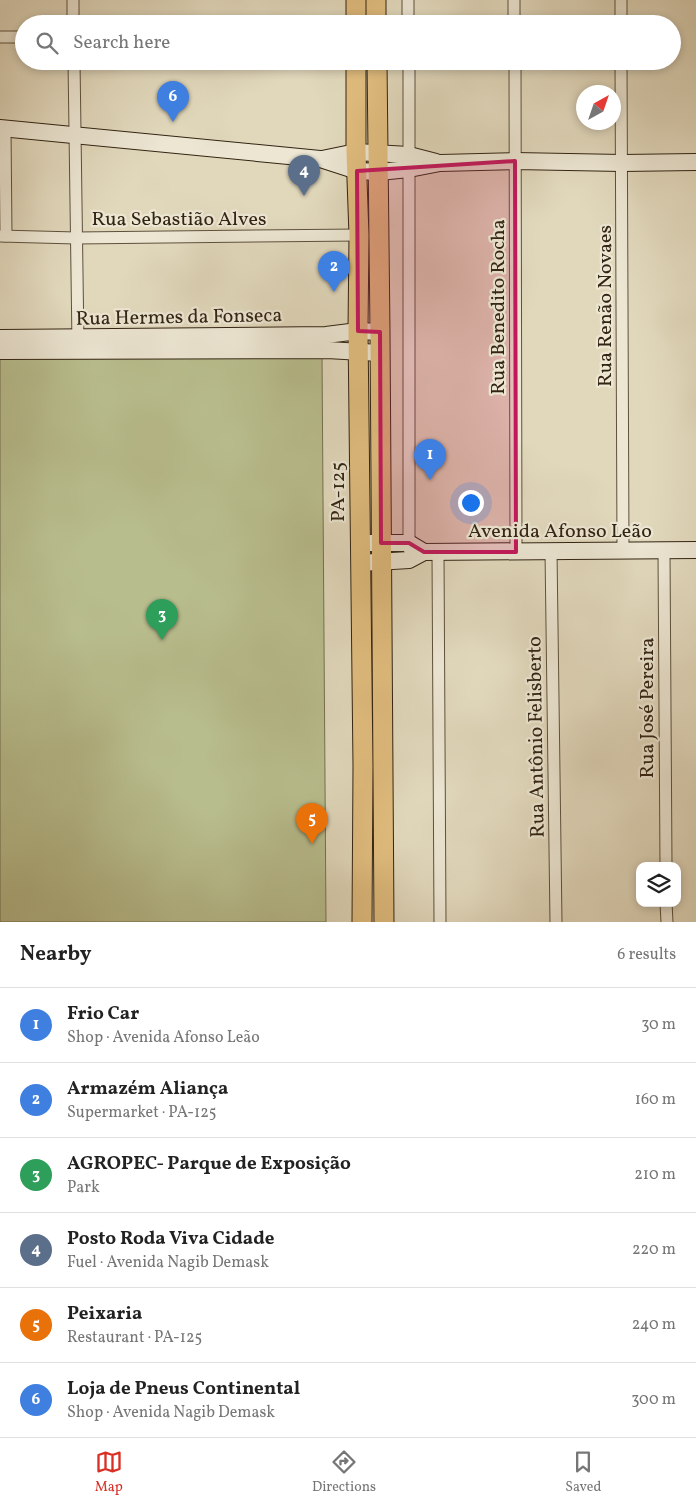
<!DOCTYPE html>
<meta charset="utf-8">
<style>
:root{--surface:#fff;--page:#f2f2f2;--text:#222;--muted:#767676;--line:#e0e0e0;--accent:#d93025}
body{margin:0;font-family:Vollkorn,serif;background:var(--page);color:var(--text)}
.controls{position:absolute;right:15px;bottom:15px;display:grid;overflow:hidden;border-radius:10px;box-shadow:0 2px 8px #0003}
.controls button{width:45px;height:45px;display:grid;place-items:center;padding:0;border:0;border-bottom:1px solid var(--line);background:var(--surface);color:var(--text);font:25px sans-serif}
.compass{position:absolute;left:576px;top:85px;width:45px;height:45px;border-radius:50%;background:var(--surface);box-shadow:0 2px 8px #0003;rotate:40deg}
.you{position:absolute;left:470px;top:502px;width:18px;height:18px;margin:-12px;border:4px solid #fff;border-radius:50%;background:#1a73e8;box-shadow:0 0 0 8px #1a73e833}
.badge{display:grid;place-items:center;width:32px;height:32px;border-radius:50%;background:var(--accent);color:#fff;font-size:16px;font-weight:700}
.pin{position:absolute;translate:-50% -41px;filter:drop-shadow(0 1px 2px #0008)}
.pin::after{content:'';position:absolute;top:26px;width:18px;height:15px;background:inherit;clip-path:polygon(0 0,100% 0,50% 100%)}
.list{margin:0;padding:0;list-style:none}
h2{display:flex;justify-content:space-between;align-items:center;height:65px;margin:0;padding:0 20px;font-size:21px}
h2 small{font-size:16px;font-weight:400;color:var(--muted)}
.list li{display:grid;grid-template-columns:32px 1fr auto;gap:15px;align-items:center;box-sizing:border-box;height:75px;padding:0 20px;border-top:1px solid var(--line)}
.list b{display:block;font-size:19px;white-space:nowrap}
.list p{margin:0;font-size:16px;white-space:nowrap;color:var(--muted)}
.list em{font-size:16px;font-style:normal;color:var(--muted)}
.icon{flex:none;width:28px;height:28px;fill:none;stroke:currentColor;stroke-width:2;stroke-linecap:round;stroke-linejoin:round}
.map{position:relative;flex:none;width:696px;height:922px;overflow:hidden}
.search{position:absolute;background:var(--surface);box-shadow:0 2px 8px #0003;left:15px;right:15px;top:15px;height:55px;display:flex;align-items:center;gap:12px;box-sizing:border-box;padding:0 18px;border-radius:28px;color:var(--muted);font-size:19px}
.sheet{height:515px;background:var(--surface)}
nav{display:flex;justify-content:space-around;align-items:center;box-sizing:border-box;height:70px;border-top:1px solid var(--line);background:var(--surface);font-size:14px;color:var(--muted)}
nav a{display:grid;justify-items:center;gap:2px}
nav .on{color:var(--accent)}
.map>svg:first-child{display:block}
.green{fill:#b8bd8d;stroke:#757050}
.lines{fill:none;stroke-linecap:round;stroke-linejoin:round}
.street-casing{stroke:#5e513d;stroke-width:13}
.secondary-casing{stroke:#322413;stroke-width:18}
.primary-casing{stroke:#322413;stroke-width:21}
.street{stroke:#ece6d3;stroke-width:11}
.secondary{stroke:#ece6d3;stroke-width:16}
.primary{stroke:#e0bc7e;stroke-width:19}
.marked{fill:#c2185b;fill-opacity:0.2;stroke:#c2185b;stroke-width:4;stroke-linejoin:round}
.labels{text-anchor:middle;stroke-width:4.5;stroke-linejoin:round;paint-order:stroke}
.street-label{font-size:20px;fill:#322413;stroke:#ece6d3}
</style>
<div class="map">
<svg width="696" height="922" viewBox="0 0 696 922">
<rect width="100%" height="100%" fill="#e1d8bc"/>
<filter id="stains"><feTurbulence type="fractalNoise" baseFrequency=".004" numOctaves="4"/><feColorMatrix values="0 0 0 0 .2 0 0 0 0 .09 0 0 0 0 .02 0 0 0 .5 -.17"/></filter>
<radialGradient id="worn" r=".72"><stop offset=".6" stop-color="#630" stop-opacity="0"/><stop offset="1" stop-color="#630" stop-opacity=".3"/></radialGradient>
<polygon class="green" points="322,354 326,922 0,922 0,357"/>
<g class="lines">
<g class="street-casing">
<g id="street">
<polyline points="73,0 73,24"/>
<polyline points="408,0 408,24"/>
<polyline points="514,0 514,24"/>
<polyline points="621,0 621,24"/>
<polyline points="0,37 24,37"/>
<polyline points="74,61 78,344"/>
<polyline points="409,61 409,549"/>
<polyline points="515,61 516,552"/>
<polyline points="621,61 623,550"/>
<polyline points="5,129 6,236"/>
<polyline points="0,236 76,238 359,235"/>
<polyline points="551,551 556,922"/>
<polyline points="664,551 666,866"/>
<polyline points="438,552 440,922"/>
<polyline points="666,903 667,922"/>
</g>
</g>
<g class="secondary-casing">
<g id="secondary">
<polyline points="0,128 320,159 357,171 379,172 409,169 440,163 515,161 622,163 696,162"/>
<polyline points="322,159 356,152 409,155 436,162"/>
<polyline points="0,338 326,335 358,331 380,332"/>
<polyline points="0,351 327,350 380,353"/>
<polyline points="360,543 409,543 424,552 696,550"/>
<polyline points="360,563 409,560 424,552"/>
</g>
</g>
<g class="primary-casing">
<g id="primary">
<polyline points="356,0 356,24"/>
<polyline points="376,0 376,24"/>
<polyline points="356,61 356,152 359,235 358,331 363,766 362,922"/>
<polyline points="377,61 380,332 384,922"/>
</g>
</g>
<use href="#street" class="street"/>
<use href="#secondary" class="secondary"/>
<use href="#primary" class="primary"/>
</g>
<path class="marked" d="M 515,161 L 516,552 L 424,552 L 409,543 L 381,543 L 380,332 L 358,331 L 357,171 Z"/>
<g class="labels">
<g class="street-label">
<text x="179" y="225">Rua Sebastião Alves</text>
<text transform="translate(604 306) rotate(-90)" y="7">Rua Renão Novaes</text>
<text transform="translate(497 307) rotate(-90)" y="7">Rua Benedito Rocha</text>
<text transform="translate(179 316) rotate(-1)" y="7">Rua Hermes da Fonseca</text>
<text transform="translate(337 492) rotate(-90)" y="7">PA-125</text>
<text x="560" y="537">Avenida Afonso Leão</text>
<text transform="translate(646 708) rotate(-90)" y="7">Rua José Pereira</text>
<text transform="translate(535 737) rotate(-91)" y="7">Rua Antônio Felisberto</text>
</g>
</g>
<rect width="100%" height="100%" filter="url(#stains)"/>
<rect width="100%" height="100%" fill="url(#worn)"/>
</svg>
<div class="controls">
<button><svg class="icon" aria-label="layers" viewBox="0 0 24 24"><path d="M12 4l9 5-9 5-9-5zM3 14l9 5 9-5"/></svg></button>
</div>
<svg class="compass" viewBox="-18 -18 36 36"><path d="M0-13l5 13h-10z" fill="#e53935"/><path d="M0 13l5-13h-10z" fill="#767676"/></svg>
<div class="you"></div>
<div class="pin badge" style="left:430px;top:480px;background:#3f7fe0">1</div>
<div class="pin badge" style="left:334px;top:292px;background:#3f7fe0">2</div>
<div class="pin badge" style="left:162px;top:640px;background:#2e9e5b">3</div>
<div class="pin badge" style="left:304px;top:196px;background:#5c6f8a">4</div>
<div class="pin badge" style="left:312px;top:844px;background:#e8710a">5</div>
<div class="pin badge" style="left:173px;top:122px;background:#3f7fe0">6</div>
<div class="search"><svg class="icon" aria-label="search" viewBox="0 0 24 24"><circle cx="10" cy="10" r="6"/><path d="M15 15l6 6"/></svg>Search here</div>
</div>
<section class="sheet">
<h2>Nearby<small>6 results</small></h2>
<ul class="list">
<li><span class="badge" style="background:#3f7fe0">1</span><div><b>Frio Car</b><p>Shop · Avenida Afonso Leão</p></div><em>30 m</em></li>
<li><span class="badge" style="background:#3f7fe0">2</span><div><b>Armazém Aliança</b><p>Supermarket · PA-125</p></div><em>160 m</em></li>
<li><span class="badge" style="background:#2e9e5b">3</span><div><b>AGROPEC- Parque de Exposição</b><p>Park</p></div><em>210 m</em></li>
<li><span class="badge" style="background:#5c6f8a">4</span><div><b>Posto Roda Viva Cidade</b><p>Fuel · Avenida Nagib Demask</p></div><em>220 m</em></li>
<li><span class="badge" style="background:#e8710a">5</span><div><b>Peixaria</b><p>Restaurant · PA-125</p></div><em>240 m</em></li>
<li><span class="badge" style="background:#3f7fe0">6</span><div><b>Loja de Pneus Continental</b><p>Shop · Avenida Nagib Demask</p></div><em>300 m</em></li>
</ul>
</section>
<nav>
<a class="on"><svg class="icon" aria-label="map" viewBox="0 0 24 24"><path d="M3 6l6-2 6 2 6-2v14l-6 2-6-2-6 2zM9 4v14M15 6v14"/></svg>Map</a>
<a><svg class="icon" aria-label="directions" viewBox="0 0 24 24"><path d="M12 3l9 9-9 9-9-9zM9 14v-3h6M13 9l2 2-2 2"/></svg>Directions</a>
<a><svg class="icon" aria-label="saved" viewBox="0 0 24 24"><path d="M7 4h10v16l-5-4-5 4z"/></svg>Saved</a>
</nav>
